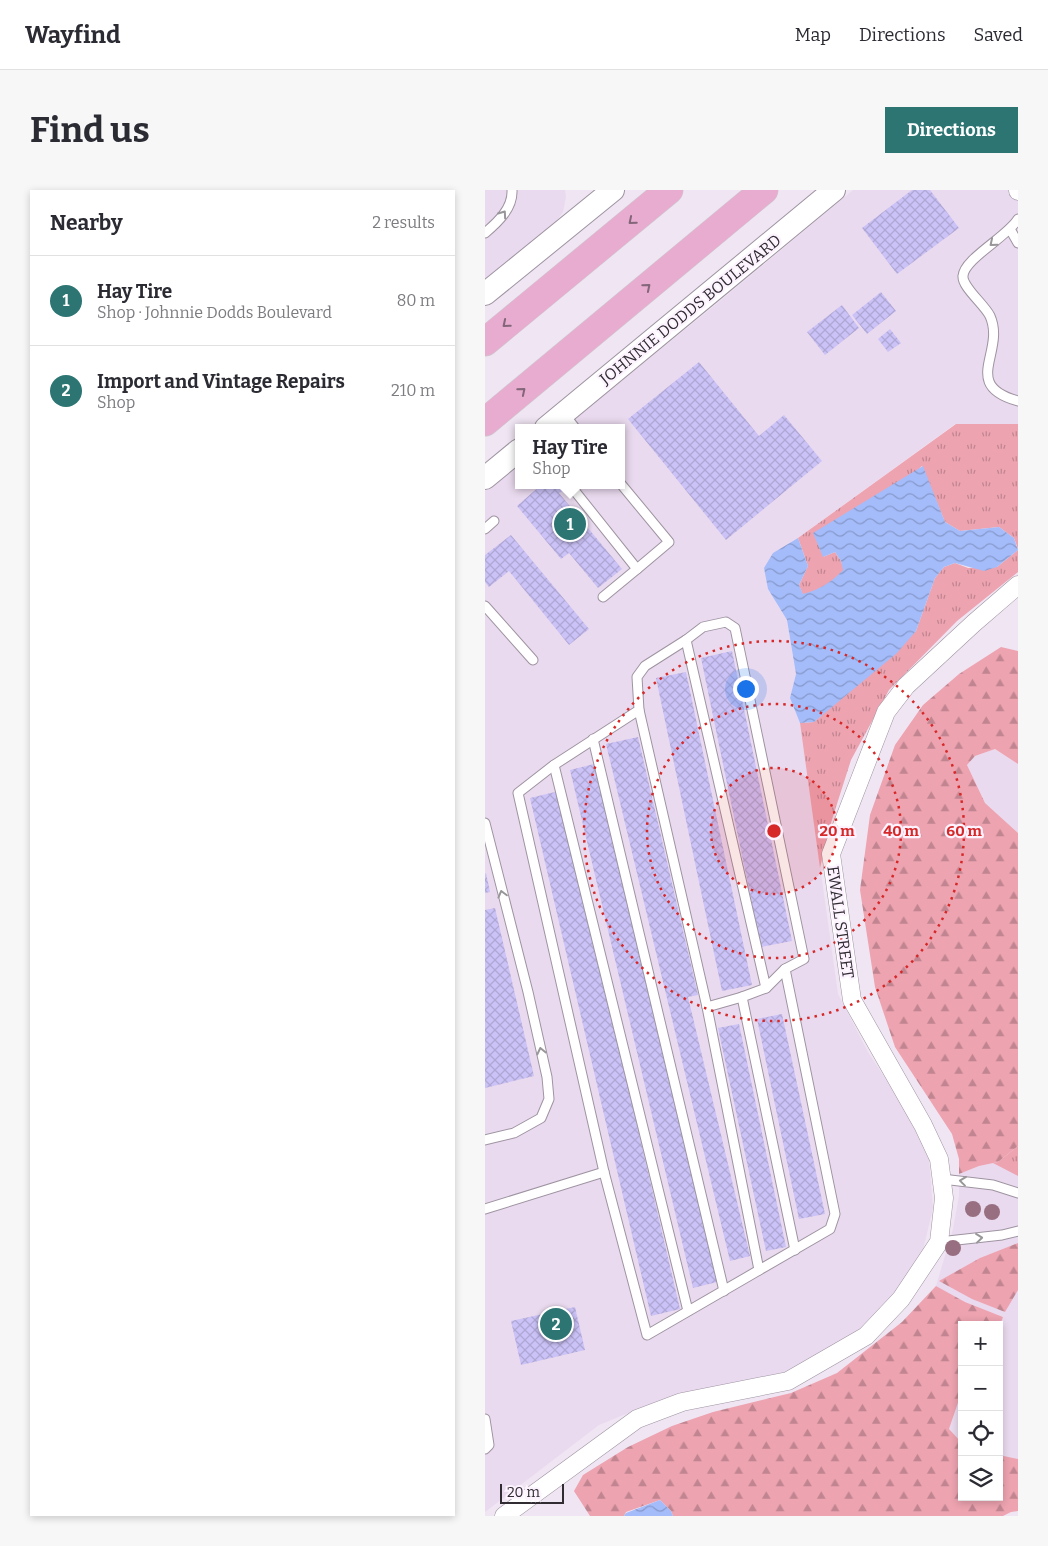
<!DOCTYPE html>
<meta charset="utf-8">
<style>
:root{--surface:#fff;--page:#f7f7f7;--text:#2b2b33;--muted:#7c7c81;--line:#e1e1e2;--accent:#2c7573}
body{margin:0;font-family:Bitter,serif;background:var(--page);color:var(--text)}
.controls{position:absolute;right:15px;bottom:15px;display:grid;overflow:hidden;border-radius:0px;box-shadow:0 2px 8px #0003}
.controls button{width:45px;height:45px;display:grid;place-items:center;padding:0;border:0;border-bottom:1px solid var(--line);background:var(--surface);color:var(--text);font:25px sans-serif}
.scale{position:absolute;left:15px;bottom:12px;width:64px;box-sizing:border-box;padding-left:5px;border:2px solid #302c32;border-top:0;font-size:14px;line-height:18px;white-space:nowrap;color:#302c32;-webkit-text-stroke:4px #fcf3ff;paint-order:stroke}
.you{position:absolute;left:260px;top:498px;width:18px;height:18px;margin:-12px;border:4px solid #fff;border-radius:50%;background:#1a73e8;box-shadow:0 0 0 8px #1a73e833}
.badge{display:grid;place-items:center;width:32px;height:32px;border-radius:50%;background:var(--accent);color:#fff;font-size:16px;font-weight:700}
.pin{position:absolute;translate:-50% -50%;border:2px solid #fff;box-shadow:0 1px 5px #0006}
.popup{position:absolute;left:30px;top:234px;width:110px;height:65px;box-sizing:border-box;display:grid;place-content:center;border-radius:0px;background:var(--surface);filter:drop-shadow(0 1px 4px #0005);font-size:16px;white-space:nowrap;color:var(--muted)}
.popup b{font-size:19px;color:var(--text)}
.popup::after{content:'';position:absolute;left:50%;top:100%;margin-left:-10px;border:10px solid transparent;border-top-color:var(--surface)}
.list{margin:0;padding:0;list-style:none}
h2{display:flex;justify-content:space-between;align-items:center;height:65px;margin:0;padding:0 20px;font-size:21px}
h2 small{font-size:16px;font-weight:400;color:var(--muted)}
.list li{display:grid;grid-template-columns:32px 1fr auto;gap:15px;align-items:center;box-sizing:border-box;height:90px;padding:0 20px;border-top:1px solid var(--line)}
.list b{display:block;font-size:19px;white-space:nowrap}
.list p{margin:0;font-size:16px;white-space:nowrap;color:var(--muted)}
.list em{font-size:16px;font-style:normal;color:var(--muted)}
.icon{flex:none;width:28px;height:28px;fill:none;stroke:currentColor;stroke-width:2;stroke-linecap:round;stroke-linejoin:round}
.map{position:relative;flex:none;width:533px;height:1326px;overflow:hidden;border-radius:0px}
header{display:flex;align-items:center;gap:30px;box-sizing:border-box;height:70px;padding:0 25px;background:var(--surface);border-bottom:1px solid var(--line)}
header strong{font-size:24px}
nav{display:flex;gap:28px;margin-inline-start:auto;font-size:18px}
.intro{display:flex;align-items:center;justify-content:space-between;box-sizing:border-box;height:120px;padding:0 30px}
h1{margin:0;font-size:35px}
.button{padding:12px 22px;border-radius:0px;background:var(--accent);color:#fff;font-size:18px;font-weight:700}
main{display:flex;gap:30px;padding:0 30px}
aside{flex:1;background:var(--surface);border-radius:0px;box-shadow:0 2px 8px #0003}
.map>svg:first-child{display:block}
.built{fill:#eadaef}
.grass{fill:url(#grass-tufts)}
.forest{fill:url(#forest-firs)}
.water{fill:url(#water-waves)}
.building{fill:url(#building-cross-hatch)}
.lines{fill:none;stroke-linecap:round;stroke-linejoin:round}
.service-casing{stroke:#9e94a1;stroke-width:11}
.minor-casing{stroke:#9e94a1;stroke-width:19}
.tertiary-casing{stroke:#9e94a1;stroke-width:24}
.trunk-casing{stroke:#cdccce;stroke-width:29}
.service{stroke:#fff;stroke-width:9}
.minor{stroke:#fff;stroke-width:18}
.tertiary{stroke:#fff;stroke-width:22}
.trunk{stroke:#e8acd0;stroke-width:28}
.tree{fill:#986f80}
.oneway{stroke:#989698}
.oneway2{stroke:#836679}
.ring{fill:none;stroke:#d62828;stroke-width:2.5;stroke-dasharray:2.5 5}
.labels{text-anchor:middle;stroke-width:4.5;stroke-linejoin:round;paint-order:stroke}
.street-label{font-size:16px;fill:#302c32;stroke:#fcf3ff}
.centre{fill:#d62828;stroke:#fcf3ff;stroke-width:2.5}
.ring-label{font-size:15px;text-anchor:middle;font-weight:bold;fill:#d62828;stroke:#fcf3ff;stroke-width:4.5;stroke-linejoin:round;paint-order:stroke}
</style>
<header>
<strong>Wayfind</strong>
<nav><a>Map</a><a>Directions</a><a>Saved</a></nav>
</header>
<div class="intro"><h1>Find us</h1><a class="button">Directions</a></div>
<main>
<aside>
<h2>Nearby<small>2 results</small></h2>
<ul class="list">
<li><span class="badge">1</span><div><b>Hay Tire</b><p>Shop · Johnnie Dodds Boulevard</p></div><em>80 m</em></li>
<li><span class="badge">2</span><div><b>Import and Vintage Repairs</b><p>Shop</p></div><em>210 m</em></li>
</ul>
</aside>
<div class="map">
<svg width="533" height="1326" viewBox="0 0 533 1326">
<defs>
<pattern id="grass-tufts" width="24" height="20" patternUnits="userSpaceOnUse" patternTransform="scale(1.25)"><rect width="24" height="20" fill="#eda3b0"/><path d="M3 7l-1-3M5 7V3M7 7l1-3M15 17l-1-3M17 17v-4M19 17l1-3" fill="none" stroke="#c08590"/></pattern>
<pattern id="forest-firs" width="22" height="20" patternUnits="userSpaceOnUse" patternTransform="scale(1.25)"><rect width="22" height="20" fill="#eda3b0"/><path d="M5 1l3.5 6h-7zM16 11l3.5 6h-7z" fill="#c08590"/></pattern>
<pattern id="water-waves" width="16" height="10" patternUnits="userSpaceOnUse" patternTransform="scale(1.25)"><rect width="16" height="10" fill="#a4bcfa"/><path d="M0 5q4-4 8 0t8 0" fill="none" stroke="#8699cb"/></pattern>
<pattern id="building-cross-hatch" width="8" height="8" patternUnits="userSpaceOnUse" patternTransform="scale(1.25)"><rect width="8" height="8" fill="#cbc2f7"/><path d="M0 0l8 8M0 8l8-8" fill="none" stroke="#afa7d4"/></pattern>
</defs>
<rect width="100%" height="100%" fill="#f0e5f3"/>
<g class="built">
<polygon points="0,0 80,0 81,7 78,22 67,37 0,91"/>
<polygon points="368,0 533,0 533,234 470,234 313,348 289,363 283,399 302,430 311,484 305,508 315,533 353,804 383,862 420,919 444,970 448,1018 438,1060 416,1098 392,1129 344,1160 299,1182 178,1209 114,1235 0,1322 0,301 34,274 34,295 136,295 136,238 79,238 229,116"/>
<polygon points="510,559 533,574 533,643 500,613 482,575 490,566"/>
<polygon points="533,956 533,1269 514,1265 514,1138 518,1127 480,1112 451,1096 468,1039 474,1006 474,984 494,976 513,972"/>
<polygon points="477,1201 477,1253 464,1239"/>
</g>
<g class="grass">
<path d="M 471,234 L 533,234 L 533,359 L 529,348 L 514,337 L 475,341 L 460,332 L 437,276 L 338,367 L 350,362 L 356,371 L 359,380 C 347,393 335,400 318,405 L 314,395 L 323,376 L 313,348 Z"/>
<polygon points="533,360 533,382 472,431 404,500 366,570 344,639 335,678 315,533 329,532 431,441 450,388 459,377 470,373 483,378 512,377"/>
<polygon points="533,956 533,986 508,973 513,972"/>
</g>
<g class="forest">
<polygon points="516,457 533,461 533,574 510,559 490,566 482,575 500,613 533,643 533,956 513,972 494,976 474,984 474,969 467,944 410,857 390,797 375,700 385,625 410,555 438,515 474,484"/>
<polygon points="533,1053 533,1100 520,1122 487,1109 454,1091 495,1068"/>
<polygon points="451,1096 480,1112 518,1127 514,1138 514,1135 477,1135 477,1201 464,1239 477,1253 477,1307 514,1307 514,1265 533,1269 533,1321 526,1322 518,1326 188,1326 186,1321 175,1310 141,1322 139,1326 105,1326 89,1301 98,1285 143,1257 187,1236 228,1222 306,1203 352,1183 417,1132"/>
</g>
<g class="water">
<path d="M 438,276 L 460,332 L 475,341 L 514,337 L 529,348 L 533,360 L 512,377 L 499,381 L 470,373 L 459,377 L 450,388 L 431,441 L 412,463 L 329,532 L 315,533 L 305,508 L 311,484 L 302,430 L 283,399 L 279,378 L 288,363 L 313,348 L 323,376 L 314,395 L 318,404 C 334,400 347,392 358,380 L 356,371 L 350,362 L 338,367 L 328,343 Z"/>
<polygon points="175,1310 186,1321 188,1326 139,1326 141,1323"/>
</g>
<g class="building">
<polygon points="427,0 445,0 474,38 412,84 377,38"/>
<polygon points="396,102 411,121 382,144 367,125"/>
<polygon points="357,115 374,138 340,165 322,142"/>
<polygon points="405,139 416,153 403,162 393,149"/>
<polygon points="214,172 274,246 299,225 337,271 241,350 143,229"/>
<polygon points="56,295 69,297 73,295 78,301 74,303 137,379 113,398 84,363 76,369 32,316"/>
<polygon points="26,345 104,439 84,455 24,381 4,397 0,392 0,365"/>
<polygon points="247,461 307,751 276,757 216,468"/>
<polygon points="201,482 267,795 237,801 171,488"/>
<polygon points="153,547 213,805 203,807 265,1066 245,1071 121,554"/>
<polygon points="109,574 232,1092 208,1098 85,580"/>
<polygon points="74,601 195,1119 166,1126 45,608"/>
<polygon points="1,683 5,702 0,703 0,684"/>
<polygon points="10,718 49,886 0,898 0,720"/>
<polygon points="297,824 340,1024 314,1029 272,829"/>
<polygon points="254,834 301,1057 281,1061 233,838"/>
<polygon points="90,1117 100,1160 36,1175 26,1131"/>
</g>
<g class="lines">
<g class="service-casing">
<g id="service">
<path d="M 533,29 C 523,46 479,69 478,86 C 477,97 499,114 505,126 C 521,162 475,195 533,211"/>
<polyline points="525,39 533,53"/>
<path d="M 0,43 C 13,32 28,18 27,0"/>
<polyline points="79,224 90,238"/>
<polyline points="85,295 152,379 184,352 136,294"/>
<polyline points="0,339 9,331"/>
<polyline points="118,407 152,379"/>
<polyline points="0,416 48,470"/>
<polygon points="201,450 281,798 300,779 350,1024 345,1039 162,1145 119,982 33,603 69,575 154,520 152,487 160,476"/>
<polyline points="201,450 218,437 241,432 250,438 319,769 300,779"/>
<polyline points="154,520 222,817"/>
<polyline points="108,549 239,1101"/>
<polyline points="69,575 203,1121"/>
<polyline points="0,633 43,802 62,887 64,909 56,928 29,943 0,950"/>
<polyline points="281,798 257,807 310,1060"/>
<polyline points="257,807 222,817 274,1080"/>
<polyline points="457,989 508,995 533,1003"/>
<polyline points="0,1019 119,982"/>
<polyline points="454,1052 517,1045 533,1041"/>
<polyline points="0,1229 4,1255 0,1259"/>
</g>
</g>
<g class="minor-casing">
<g id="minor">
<polyline points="533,0 533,1"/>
<polyline points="19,1326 152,1229 197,1212 303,1191 381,1146 416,1109 454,1052 459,1008 454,969 438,935 367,810 346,664 401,522 421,496 489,433 533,395"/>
</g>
</g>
<g class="tertiary-casing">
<g id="tertiary">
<polyline points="0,104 128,0"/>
<polyline points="61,238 349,0"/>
<polyline points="0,288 34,260"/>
</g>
</g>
<g class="trunk-casing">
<g id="trunk">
<polyline points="0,152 184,0"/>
<polyline points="0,232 279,0"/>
</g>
</g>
<use href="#service" class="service"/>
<use href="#minor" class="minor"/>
<use href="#tertiary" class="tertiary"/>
<use href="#trunk" class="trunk"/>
</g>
<g class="tree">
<circle cx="488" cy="1019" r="8"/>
<circle cx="507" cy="1022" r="8"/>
<circle cx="468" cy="1058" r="8"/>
</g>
<defs><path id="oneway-chevron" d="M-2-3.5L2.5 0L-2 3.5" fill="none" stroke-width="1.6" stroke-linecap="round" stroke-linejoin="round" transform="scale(1.25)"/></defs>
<g class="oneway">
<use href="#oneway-chevron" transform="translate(18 24) rotate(-55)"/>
<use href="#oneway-chevron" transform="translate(508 53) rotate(140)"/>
<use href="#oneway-chevron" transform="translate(17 704) rotate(-105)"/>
<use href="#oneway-chevron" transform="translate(56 861) rotate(-103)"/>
<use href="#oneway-chevron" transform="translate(478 991) rotate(-173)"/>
<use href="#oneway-chevron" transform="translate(494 1048) rotate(-6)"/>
</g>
<g class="oneway2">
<use href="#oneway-chevron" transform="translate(147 31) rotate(140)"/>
<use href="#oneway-chevron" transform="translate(162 97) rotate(-40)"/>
<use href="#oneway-chevron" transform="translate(21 134) rotate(140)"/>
<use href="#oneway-chevron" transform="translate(37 201) rotate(-40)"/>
</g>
<circle cx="289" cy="641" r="63" fill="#d62828" fill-opacity=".12"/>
<g class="ring">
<circle cx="289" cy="641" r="63"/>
<circle cx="289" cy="641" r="127"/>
<circle cx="289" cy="641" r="190"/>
</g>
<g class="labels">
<g class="street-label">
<text transform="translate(205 119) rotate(-39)" y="6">JOHNNIE DODDS BOULEVARD</text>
<text transform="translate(356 732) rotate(82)" y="6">EWALL STREET</text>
</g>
</g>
<circle cx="289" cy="641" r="8" class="centre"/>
<g class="ring-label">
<text x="352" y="646">20 m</text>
<text x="416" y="646">40 m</text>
<text x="479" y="646">60 m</text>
</g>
</svg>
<div class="controls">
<button>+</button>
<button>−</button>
<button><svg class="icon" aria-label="locate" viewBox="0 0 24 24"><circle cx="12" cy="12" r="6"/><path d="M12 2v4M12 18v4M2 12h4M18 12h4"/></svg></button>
<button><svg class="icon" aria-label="layers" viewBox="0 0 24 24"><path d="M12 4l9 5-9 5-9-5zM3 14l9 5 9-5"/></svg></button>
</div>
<div class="scale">20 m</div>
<div class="you"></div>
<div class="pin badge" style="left:85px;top:334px">1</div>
<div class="popup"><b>Hay Tire</b>Shop</div>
<div class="pin badge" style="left:71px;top:1134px">2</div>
</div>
</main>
